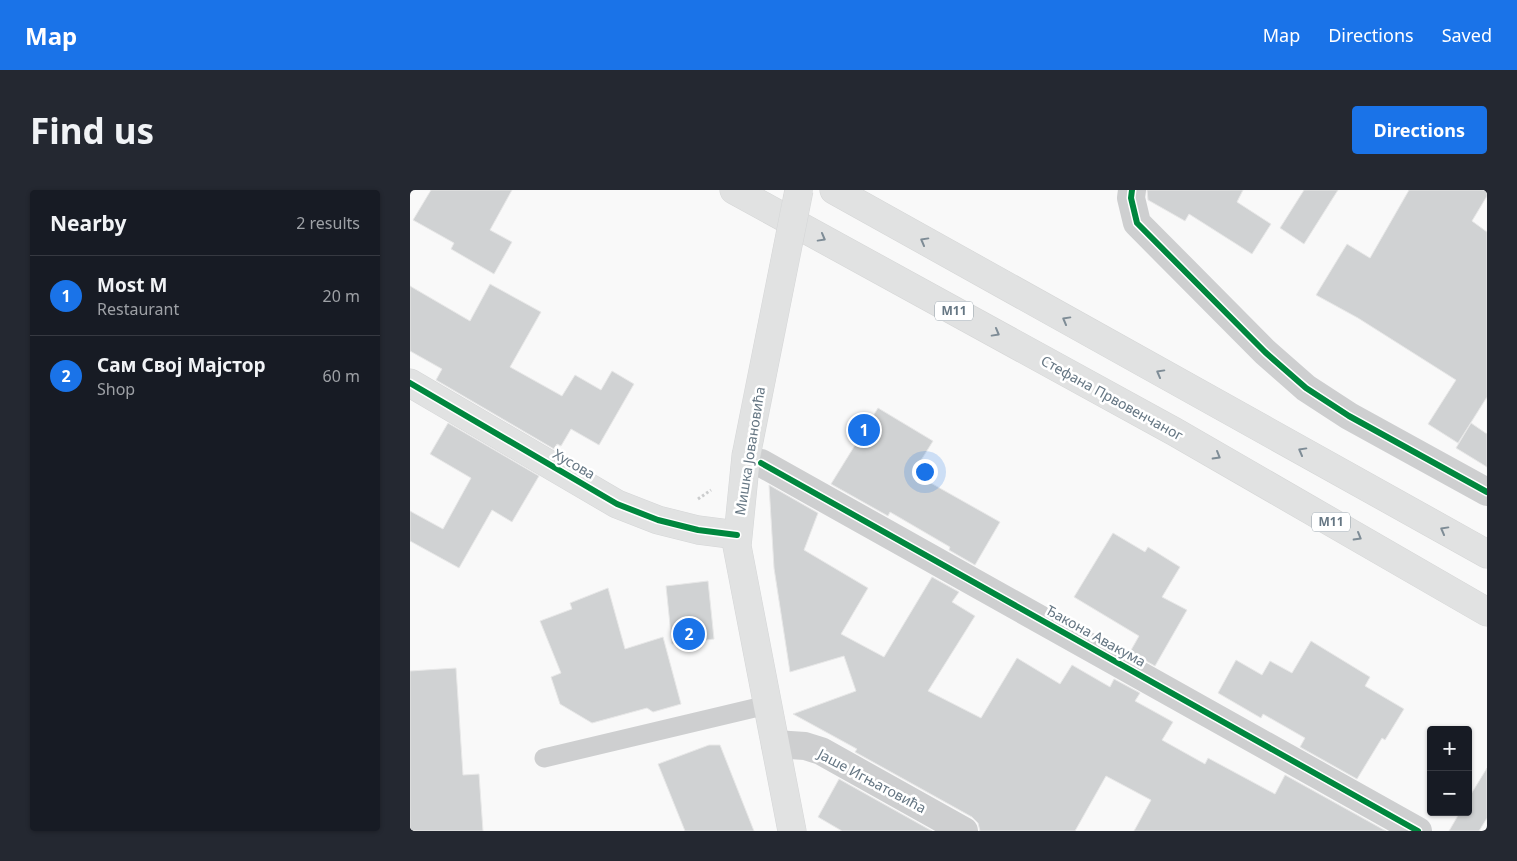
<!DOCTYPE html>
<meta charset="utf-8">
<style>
:root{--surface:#171b24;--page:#242831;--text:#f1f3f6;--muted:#9ea1a6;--line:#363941;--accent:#1a73e8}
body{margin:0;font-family:"Noto Sans",sans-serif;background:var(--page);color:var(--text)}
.controls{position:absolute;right:15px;bottom:15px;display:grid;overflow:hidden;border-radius:5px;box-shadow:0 1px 4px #0004}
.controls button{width:45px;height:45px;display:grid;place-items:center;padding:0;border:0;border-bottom:1px solid var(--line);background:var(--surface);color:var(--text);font:25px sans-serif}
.you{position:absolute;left:514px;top:281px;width:18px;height:18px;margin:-12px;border:4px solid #fff;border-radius:50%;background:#1a73e8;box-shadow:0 0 0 8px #1a73e833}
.badge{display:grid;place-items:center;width:32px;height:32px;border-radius:50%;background:var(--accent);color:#fff;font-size:16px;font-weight:700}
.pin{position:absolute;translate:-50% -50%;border:2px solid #fff;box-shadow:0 1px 5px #0006}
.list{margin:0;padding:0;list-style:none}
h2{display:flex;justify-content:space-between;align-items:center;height:65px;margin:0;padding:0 20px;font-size:21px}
h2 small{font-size:16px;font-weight:400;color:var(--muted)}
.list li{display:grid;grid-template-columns:32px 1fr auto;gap:15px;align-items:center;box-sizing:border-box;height:80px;padding:0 20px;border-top:1px solid var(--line)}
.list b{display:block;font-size:19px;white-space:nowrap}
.list p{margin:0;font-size:16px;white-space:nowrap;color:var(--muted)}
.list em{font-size:16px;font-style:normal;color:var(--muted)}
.map{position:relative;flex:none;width:1077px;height:641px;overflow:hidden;border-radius:5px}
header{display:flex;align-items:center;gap:30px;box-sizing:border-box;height:70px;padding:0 25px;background:var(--accent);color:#fff}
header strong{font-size:24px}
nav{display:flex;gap:28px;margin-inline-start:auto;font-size:18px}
.intro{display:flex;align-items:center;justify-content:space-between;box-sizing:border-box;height:120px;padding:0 30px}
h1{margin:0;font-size:35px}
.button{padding:12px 22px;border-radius:5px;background:var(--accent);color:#fff;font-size:18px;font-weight:700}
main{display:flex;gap:30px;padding:0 30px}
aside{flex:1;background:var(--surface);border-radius:5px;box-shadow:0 1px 4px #0004}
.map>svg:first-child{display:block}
.building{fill:#d0d2d3;stroke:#e8e8e8}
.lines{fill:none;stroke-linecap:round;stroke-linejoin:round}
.secondary-casing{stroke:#d5d6d7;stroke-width:29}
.highway-casing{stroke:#d5d6d6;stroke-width:29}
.path{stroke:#cbcccd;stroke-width:3;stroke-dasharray:2.5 2.5;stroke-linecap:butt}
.lane{stroke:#cecfd0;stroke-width:19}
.street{stroke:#cecfd0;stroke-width:28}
.secondary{stroke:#e1e2e2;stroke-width:28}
.highway{stroke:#e1e2e2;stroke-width:28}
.secondary-bridge-casing{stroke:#d5d6d7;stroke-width:29;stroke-linecap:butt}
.secondary-bridge{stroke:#e1e2e2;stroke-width:28}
.cycleway-casing{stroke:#fff;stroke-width:9}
.cycleway{stroke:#00873e;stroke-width:6}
.oneway{stroke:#7e8c96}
.labels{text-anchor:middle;stroke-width:5;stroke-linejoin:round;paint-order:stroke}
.shield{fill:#fff;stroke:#939fa8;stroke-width:1}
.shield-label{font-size:12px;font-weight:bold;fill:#657683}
.street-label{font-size:14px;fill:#657683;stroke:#fff}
</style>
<header>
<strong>Map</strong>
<nav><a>Map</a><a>Directions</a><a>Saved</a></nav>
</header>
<div class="intro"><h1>Find us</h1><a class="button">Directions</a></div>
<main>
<aside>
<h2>Nearby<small>2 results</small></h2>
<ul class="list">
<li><span class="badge">1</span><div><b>Most M</b><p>Restaurant</p></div><em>20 m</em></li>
<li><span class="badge">2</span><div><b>Сам Свој Мајстор</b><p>Shop</p></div><em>60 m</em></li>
</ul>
</aside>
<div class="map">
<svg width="1077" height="641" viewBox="0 0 1077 641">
<rect width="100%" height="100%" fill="#f9f9f9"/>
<g class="building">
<polygon points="21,0 102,0 80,40 102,52 84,84 41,59 44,53 3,30"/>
<polygon points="737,0 833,0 827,12 861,34 842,64 779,24 775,31 738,10"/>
<polygon points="894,0 928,0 894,54 870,38"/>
<polygon points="999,0 1077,0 1077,6 1062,31 1077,42 1077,207 1048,253 1018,234 1046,190 948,128 906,105 937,54 960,68"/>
<polygon points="80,94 131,122 100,177 152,206 165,185 191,200 202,181 224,194 189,255 161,239 151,256 147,254 144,259 26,190 32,179 0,161 0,96 60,131"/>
<polygon points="468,218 523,251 503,283 590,332 565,375 539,360 540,357 480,322 478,326 421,294"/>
<polygon points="38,233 129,286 102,332 82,320 49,378 0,351 0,321 33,339 61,288 20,264"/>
<polygon points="1061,233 1077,244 1077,277 1046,258"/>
<polygon points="359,295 408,323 394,360 458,398 431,444 474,467 522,387 549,402 542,412 565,426 518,501 571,528 607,468 650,494 662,475 700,497 704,489 730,503 725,511 763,532 752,550 795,574 798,568 865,604 875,585 976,641 724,641 741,610 696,586 665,641 570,641 568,633 562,627 445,562 447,559 383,524 446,501 434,466 380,482 364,378"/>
<polygon points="703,343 735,362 738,357 770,377 752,407 777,420 745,476 720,462 729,446 664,407"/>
<polygon points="298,391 304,449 262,454 256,396"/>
<polygon points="198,398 215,459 253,447 271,514 243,522 237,518 182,533 150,514 141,487 151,483 130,431 162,419 160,413"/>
<polygon points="901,451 960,487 955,496 994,519 975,550 972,548 947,589 890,557 895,548 853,524 851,528 808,503 826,470 852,485 860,471 882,483"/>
<polygon points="46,478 53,585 69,584 73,641 0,641 0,481"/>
<polygon points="299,555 310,555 344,641 275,641 248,574"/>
<polygon points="1077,578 1077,628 1069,641 1039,641 1050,622 1058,622 1058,609"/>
<polygon points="429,589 522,641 432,641 408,627"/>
</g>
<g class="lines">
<g class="secondary-casing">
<g id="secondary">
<polyline points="0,193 207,314 248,330 288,340 327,345"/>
<polyline points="336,266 327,356 382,641"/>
</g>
</g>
<g class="highway-casing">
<g id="highway">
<polyline points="324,0 765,242 1077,422"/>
<polyline points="424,0 1077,364"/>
</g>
</g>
<polyline class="path" points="288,309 301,300"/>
<polyline class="lane" points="134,568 357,515"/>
<g class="street">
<polyline points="722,0 721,8 727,33 855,162 896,198 939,226 1077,302"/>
<polyline points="351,273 1008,641"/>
<polyline points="365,554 395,556 411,561 554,641"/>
</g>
<use href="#secondary" class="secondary"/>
<use href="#highway" class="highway"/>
<g class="secondary-bridge-casing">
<polyline id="secondary-bridge" points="336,266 389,0"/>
</g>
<use href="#secondary-bridge" class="secondary-bridge"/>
<g class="cycleway-casing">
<g id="cycleway">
<polyline points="722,0 721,8 727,33 855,162 896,198 939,226 1077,302"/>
<polyline points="0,193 207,314 248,330 288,340 327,345"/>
<polyline points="351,273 1008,641"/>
</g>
</g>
<use href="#cycleway" class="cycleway"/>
</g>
<defs><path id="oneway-chevron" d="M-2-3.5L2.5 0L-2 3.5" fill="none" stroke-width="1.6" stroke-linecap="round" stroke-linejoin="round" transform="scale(1.25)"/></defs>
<g class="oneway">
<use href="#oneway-chevron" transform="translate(412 48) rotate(29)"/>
<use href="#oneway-chevron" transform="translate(514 51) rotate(-151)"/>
<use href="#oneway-chevron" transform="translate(656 130) rotate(-151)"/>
<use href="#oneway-chevron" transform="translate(586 143) rotate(29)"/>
<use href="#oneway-chevron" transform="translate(750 183) rotate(-151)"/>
<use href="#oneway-chevron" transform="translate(892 261) rotate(-151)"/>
<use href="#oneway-chevron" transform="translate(807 266) rotate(30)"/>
<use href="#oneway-chevron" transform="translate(1034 340) rotate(-151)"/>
<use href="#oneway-chevron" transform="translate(948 347) rotate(30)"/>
</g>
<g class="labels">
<g class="shield">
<rect x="525" y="111.5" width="38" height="19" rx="4"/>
<rect x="902" y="322.5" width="38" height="19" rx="4"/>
</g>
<g class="shield-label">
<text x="544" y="125">M11</text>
<text x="921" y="336">M11</text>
</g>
<g class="street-label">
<text transform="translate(702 208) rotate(29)" y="5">Стефана Првовенчаног</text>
<text transform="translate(340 261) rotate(-81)" y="5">Мишка Јовановића</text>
<text transform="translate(164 274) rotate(30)" y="5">Хусова</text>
<text transform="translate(686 446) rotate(29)" y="5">Ђакона Авакума</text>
<text transform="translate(462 591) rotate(28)" y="5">Јаше Игњатовића</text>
</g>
</g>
</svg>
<div class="controls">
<button>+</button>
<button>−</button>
</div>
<div class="you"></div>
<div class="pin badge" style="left:454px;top:240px">1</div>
<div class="pin badge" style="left:279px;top:444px">2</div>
</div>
</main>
